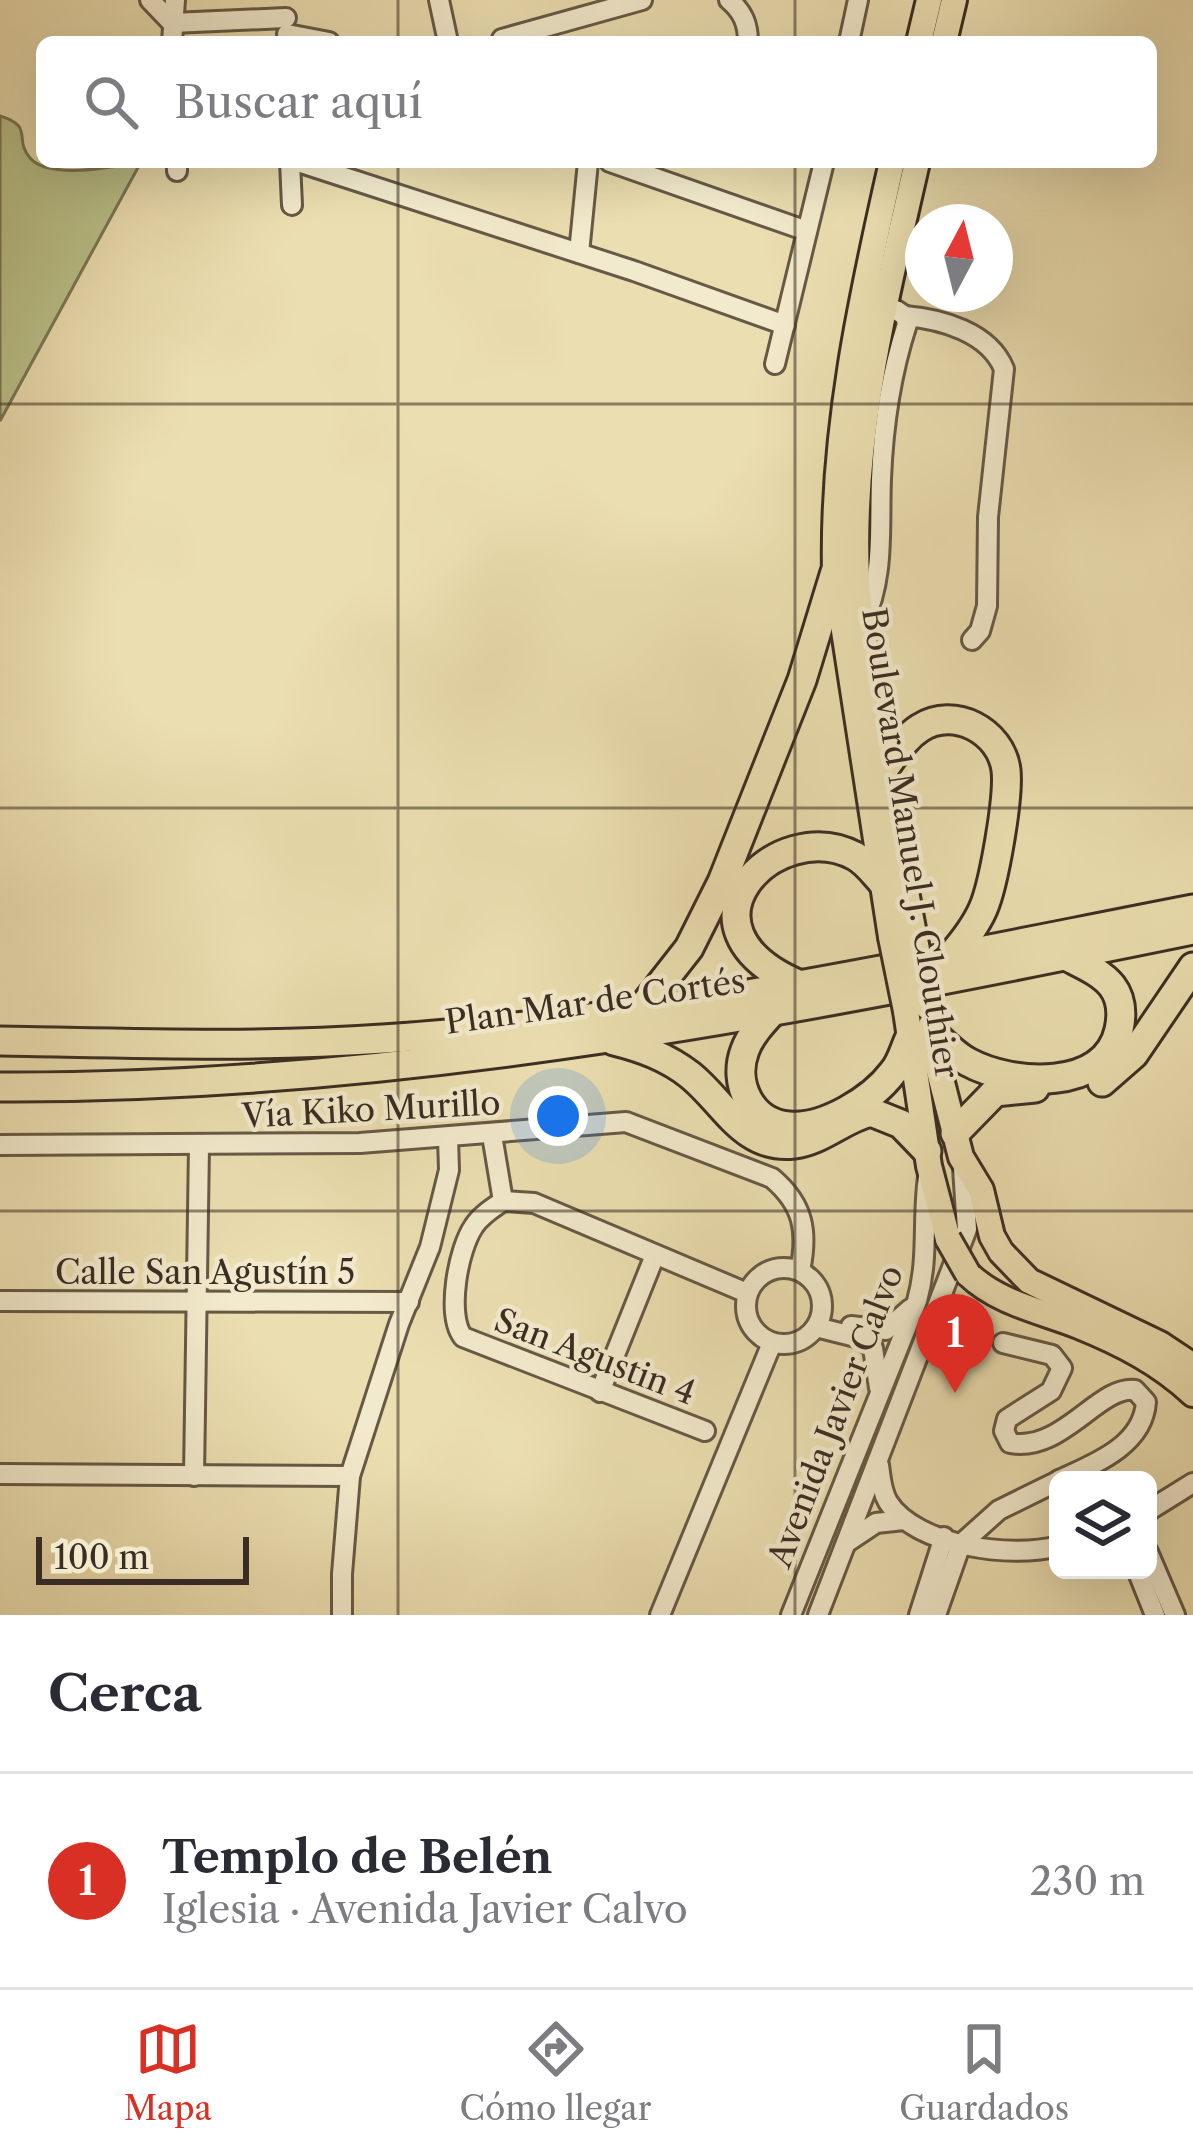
<!DOCTYPE html>
<html lang="es">
<meta charset="utf-8">
<style>
:root{--surface:#fff;--page:#f2f2f3;--text:#2b2b33;--muted:#7c7c81;--line:#e1e1e2;--accent:#d93025}
body{margin:0;font-family:"Libre Caslon Text",serif;background:var(--page);color:var(--text)}
.controls{position:absolute;right:36px;bottom:36px;display:grid;overflow:hidden;border-radius:18px;box-shadow:0 12px 48px #0002}
.controls button{width:108px;height:108px;display:grid;place-items:center;padding:0;border:0;border-bottom:3px solid var(--line);background:var(--surface);color:var(--text);font:60px sans-serif}
.compass{position:absolute;left:905px;top:204px;width:108px;height:108px;border-radius:50%;background:var(--surface);box-shadow:0 12px 48px #0002;rotate:7deg}
.scale{position:absolute;left:36px;bottom:30px;width:213px;box-sizing:border-box;padding-left:12px;border:6px solid #3b2d23;border-top:0;font-size:33px;line-height:42px;white-space:nowrap;color:#3b2d23;-webkit-text-stroke:9px #f2eacc;paint-order:stroke}
.you{position:absolute;left:558px;top:1116px;width:42px;height:42px;margin:-30px;border:9px solid #fff;border-radius:50%;background:#1a73e8;box-shadow:0 0 0 18px #1a73e833}
.badge{display:grid;place-items:center;width:78px;height:78px;border-radius:50%;background:var(--accent);color:#fff;font-size:39px;font-weight:700}
.pin{position:absolute;translate:-50% -99px;filter:drop-shadow(0 3px 6px #0008)}
.pin::after{content:'';position:absolute;top:63px;width:42px;height:36px;background:inherit;clip-path:polygon(0 0,100% 0,50% 100%)}
.list{margin:0;padding:0;list-style:none}
h2{display:flex;justify-content:space-between;align-items:center;height:156px;margin:0;padding:0 48px;font-size:51px}
h2 small{font-size:39px;font-weight:400;color:var(--muted)}
.list li{display:grid;grid-template-columns:78px 1fr auto;gap:36px;align-items:center;box-sizing:border-box;height:216px;padding:0 48px;border-top:3px solid var(--line)}
.list b{display:block;font-size:45px;white-space:nowrap}
.list p{margin:0;font-size:39px;white-space:nowrap;color:var(--muted)}
.list em{font-size:39px;font-style:normal;color:var(--muted)}
.icon{flex:none;width:66px;height:66px;fill:none;stroke:currentColor;stroke-width:2;stroke-linecap:round;stroke-linejoin:round}
.map{position:relative;flex:none;width:1193px;height:1615px;overflow:hidden}
.search{position:absolute;background:var(--surface);box-shadow:0 12px 48px #0002;left:36px;right:36px;top:36px;height:132px;display:flex;align-items:center;gap:30px;box-sizing:border-box;padding:0 42px;border-radius:18px;color:var(--muted);font-size:45px}
.sheet{height:372px;background:var(--surface)}
nav{display:flex;justify-content:space-around;align-items:center;box-sizing:border-box;height:168px;border-top:3px solid var(--line);background:var(--surface);font-size:33px;color:var(--muted)}
nav a{display:grid;justify-items:center;gap:6px}
nav .on{color:var(--accent)}
.map>svg:first-child{display:block}
.green{fill:#bac18a;stroke:#7a7756;stroke-width:3}
.lines{fill:none;stroke-linecap:round;stroke-linejoin:round}
.minor-casing{stroke:#675946;stroke-width:24}
.major-casing{stroke:#3b2d23;stroke-width:30}
.highway-casing{stroke:#3b2d23;stroke-width:33}
.minor{stroke:#f2eacc;stroke-width:18}
.major{stroke:#ebdeb0;stroke-width:24}
.highway{stroke:#ebdeb0;stroke-width:27}
.major-bridge-casing{stroke:#3b2d23;stroke-width:30;stroke-linecap:butt}
.major-bridge{stroke:#ebdeb0;stroke-width:24}
.grid{fill:none;stroke:#3b2d23;stroke-width:3;stroke-opacity:0.55}
.labels{text-anchor:middle;stroke-width:9;stroke-linejoin:round;paint-order:stroke}
.street-label{font-size:33px;fill:#3b2d23;stroke:#f2eacc}
</style>
<div class="map">
<svg width="1193" height="1615" viewBox="0 0 1193 1615">
<rect width="100%" height="100%" fill="#ebdeb0"/>
<filter id="stains"><feTurbulence type="fractalNoise" baseFrequency=".00167" numOctaves="4"/><feColorMatrix values="0 0 0 0 .2 0 0 0 0 .09 0 0 0 0 .02 0 0 0 .5 -.17"/></filter>
<radialGradient id="worn" r=".72"><stop offset=".6" stop-color="#630" stop-opacity="0"/><stop offset="1" stop-color="#630" stop-opacity=".3"/></radialGradient>
<path class="green" d="M 0,116 C 35,127 13,138 30,158 C 49,180 114,167 141,162 L 0,421 Z"/>
<g class="lines">
<g class="minor-casing">
<g id="minor">
<polyline points="150,0 172,23"/>
<polyline points="439,0 448,42"/>
<path d="M 729,0 C 743,12 748,24 748,42"/>
<polyline points="172,23 286,18"/>
<polyline points="287,34 329,42"/>
<polyline points="502,39 642,0"/>
<polyline points="172,42 175,0"/>
<polyline points="849,42 858,0"/>
<polyline points="177,162 177,171"/>
<polyline points="290,162 292,205"/>
<polyline points="298,162 634,271 785,325"/>
<polyline points="610,162 807,231"/>
<polyline points="579,253 588,162"/>
<path d="M 905,316 C 941,319 989,332 1004,369 L 988,517 L 987,606 L 980,631 L 972,640"/>
<polyline points="775,364 824,162"/>
<path d="M 862,625 C 885,578 879,529 881,479 C 883,428 891,373 907,324 L 905,316 L 896,310"/>
<polyline points="492,1135 503,1201"/>
<path d="M 0,1145 L 360,1143 L 626,1122 L 772,1178 C 804,1205 808,1232 800,1271"/>
<path d="M 503,1201 C 493,1208 481,1215 474,1226 C 458,1249 446,1315 463,1337 L 705,1431"/>
<polyline points="503,1201 534,1203 747,1293"/>
<circle cx="784" cy="1306" r="38"/>
<polyline points="0,1301 409,1302"/>
<polyline points="851,1326 886,1330 910,1309"/>
<polyline points="816,1327 860,1338 873,1348 879,1388"/>
<path d="M 1003,1343 L 1052,1355 L 1062,1368 L 1051,1391 L 1007,1419 L 1004,1431 L 1010,1443 C 1062,1453 1099,1385 1135,1390 L 1146,1402 C 1143,1446 1094,1464 1059,1480"/>
<polyline points="600,1392 655,1255"/>
<path d="M 879,1465 C 881,1478 881,1490 888,1502 C 916,1546 1012,1559 1058,1546"/>
<polyline points="0,1474 350,1476"/>
<polyline points="194,1476 199,1146"/>
<polyline points="1148,1511 1193,1483"/>
<polyline points="849,1541 876,1523 904,1520"/>
<polyline points="1148,1552 1175,1615"/>
<polyline points="1137,1570 1155,1615"/>
<polyline points="342,1615 342,1574 350,1476 399,1324 430,1247 449,1170 448,1138"/>
<polyline points="660,1615 772,1343"/>
<path d="M 791,1615 L 917,1301 C 929,1258 922,1220 928,1177"/>
<polyline points="818,1615 967,1229 963,1168"/>
<polyline points="919,1615 944,1537"/>
<polyline points="936,1615 961,1544 999,1510 1058,1481"/>
</g>
</g>
<g class="major-casing">
<g id="major">
<polyline points="919,42 929,0"/>
<polyline points="944,42 954,0"/>
<path d="M 914,934 C 898,849 882,765 870,680 C 866,647 858,613 857,579 C 850,437 886,299 917,162"/>
<path d="M 891,937 L 835,572 C 832,432 861,298 892,162"/>
<polyline points="906,1011 929,1166 948,1239"/>
<polyline points="931,1025 938,1067 961,1157 981,1190 992,1236 1001,1252 1029,1281 1160,1344 1193,1366"/>
<path d="M 968,1274 C 998,1303 1041,1311 1079,1326 C 1121,1343 1160,1363 1193,1394"/>
</g>
</g>
<g class="highway-casing">
<g id="highway">
<path d="M 883,770 C 894,756 904,738 920,728 C 954,706 1001,731 1006,770 C 1009,797 994,884 983,909 C 975,927 964,941 951,956"/>
<path d="M 800,985 C 663,927 777,814 855,856 C 866,862 874,873 882,882"/>
<polyline points="642,1008 689,948 722,882 802,680 835,572"/>
<path d="M 772,1012 C 761,1024 750,1036 745,1050 C 732,1083 751,1123 789,1126 C 824,1129 872,1100 893,1072 C 901,1063 904,1050 909,1039"/>
<path d="M 933,1033 C 944,1044 955,1055 968,1062 C 1012,1086 1105,1092 1119,1030 C 1122,1016 1122,999 1112,986 C 1101,972 1081,964 1066,956"/>
<path d="M 0,1041 C 127,1043 256,1048 383,1039 C 655,1021 925,961 1193,909"/>
<path d="M 614,1041 C 642,1048 667,1057 690,1075 C 724,1102 743,1150 794,1144 C 822,1141 844,1118 871,1112 L 901,1124 L 927,1151"/>
<polyline points="1102,1082 1134,1054 1193,967"/>
<path d="M 0,1087 C 403,1089 800,1010 1193,930"/>
<polyline points="955,1133 995,1092 1035,1088"/>
</g>
</g>
<use href="#minor" class="minor"/>
<use href="#major" class="major"/>
<use href="#highway" class="highway"/>
<g class="major-bridge-casing">
<g id="major-bridge">
<polyline points="914,934 928,1007"/>
<polyline points="891,937 906,1011"/>
<polyline points="948,1239 968,1274"/>
</g>
</g>
<use href="#major-bridge" class="major-bridge"/>
</g>
<path class="grid" d="M 398,0 L 398,42M 795,0 L 795,42M 398,162 L 398,1615M 795,162 L 795,1615M 0,404 L 1193,404M 0,808 L 1193,808M 0,1211 L 1193,1211"/>
<g class="labels">
<g class="street-label">
<text transform="translate(911 843) rotate(81)" y="12">Boulevard Manuel J. Clouthier</text>
<text transform="translate(595 1001) rotate(-8)" y="12">Plan Mar de Cortés</text>
<text transform="translate(371 1109) rotate(-3)" y="12">Vía Kiko Murillo</text>
<text x="205" y="1284">Calle San Agustín 5</text>
<text transform="translate(595 1356) rotate(21)" y="12">San Agustin 4</text>
<text transform="translate(835 1416) rotate(-69)" y="12">Avenida Javier Calvo</text>
</g>
</g>
<rect width="100%" height="100%" filter="url(#stains)"/>
<rect width="100%" height="100%" fill="url(#worn)"/>
</svg>
<div class="controls">
<button><svg class="icon" aria-label="layers" viewBox="0 0 24 24"><path d="M12 4l9 5-9 5-9-5zM3 14l9 5 9-5"/></svg></button>
</div>
<svg class="compass" viewBox="-18 -18 36 36"><path d="M0-13l5 13h-10z" fill="#e53935"/><path d="M0 13l5-13h-10z" fill="#7c7c81"/></svg>
<div class="scale">100 m</div>
<div class="you"></div>
<div class="pin badge" style="left:955px;top:1393px">1</div>
<div class="search"><svg class="icon" aria-label="search" viewBox="0 0 24 24"><circle cx="10" cy="10" r="6"/><path d="M15 15l6 6"/></svg>Buscar aquí</div>
</div>
<section class="sheet">
<h2>Cerca<small></small></h2>
<ul class="list">
<li><span class="badge">1</span><div><b>Templo de Belén</b><p>Iglesia · Avenida Javier Calvo</p></div><em>230 m</em></li>
</ul>
</section>
<nav>
<a class="on"><svg class="icon" aria-label="map" viewBox="0 0 24 24"><path d="M3 6l6-2 6 2 6-2v14l-6 2-6-2-6 2zM9 4v14M15 6v14"/></svg>Mapa</a>
<a><svg class="icon" aria-label="directions" viewBox="0 0 24 24"><path d="M12 3l9 9-9 9-9-9zM9 14v-3h6M13 9l2 2-2 2"/></svg>Cómo llegar</a>
<a><svg class="icon" aria-label="saved" viewBox="0 0 24 24"><path d="M7 4h10v16l-5-4-5 4z"/></svg>Guardados</a>
</nav>
